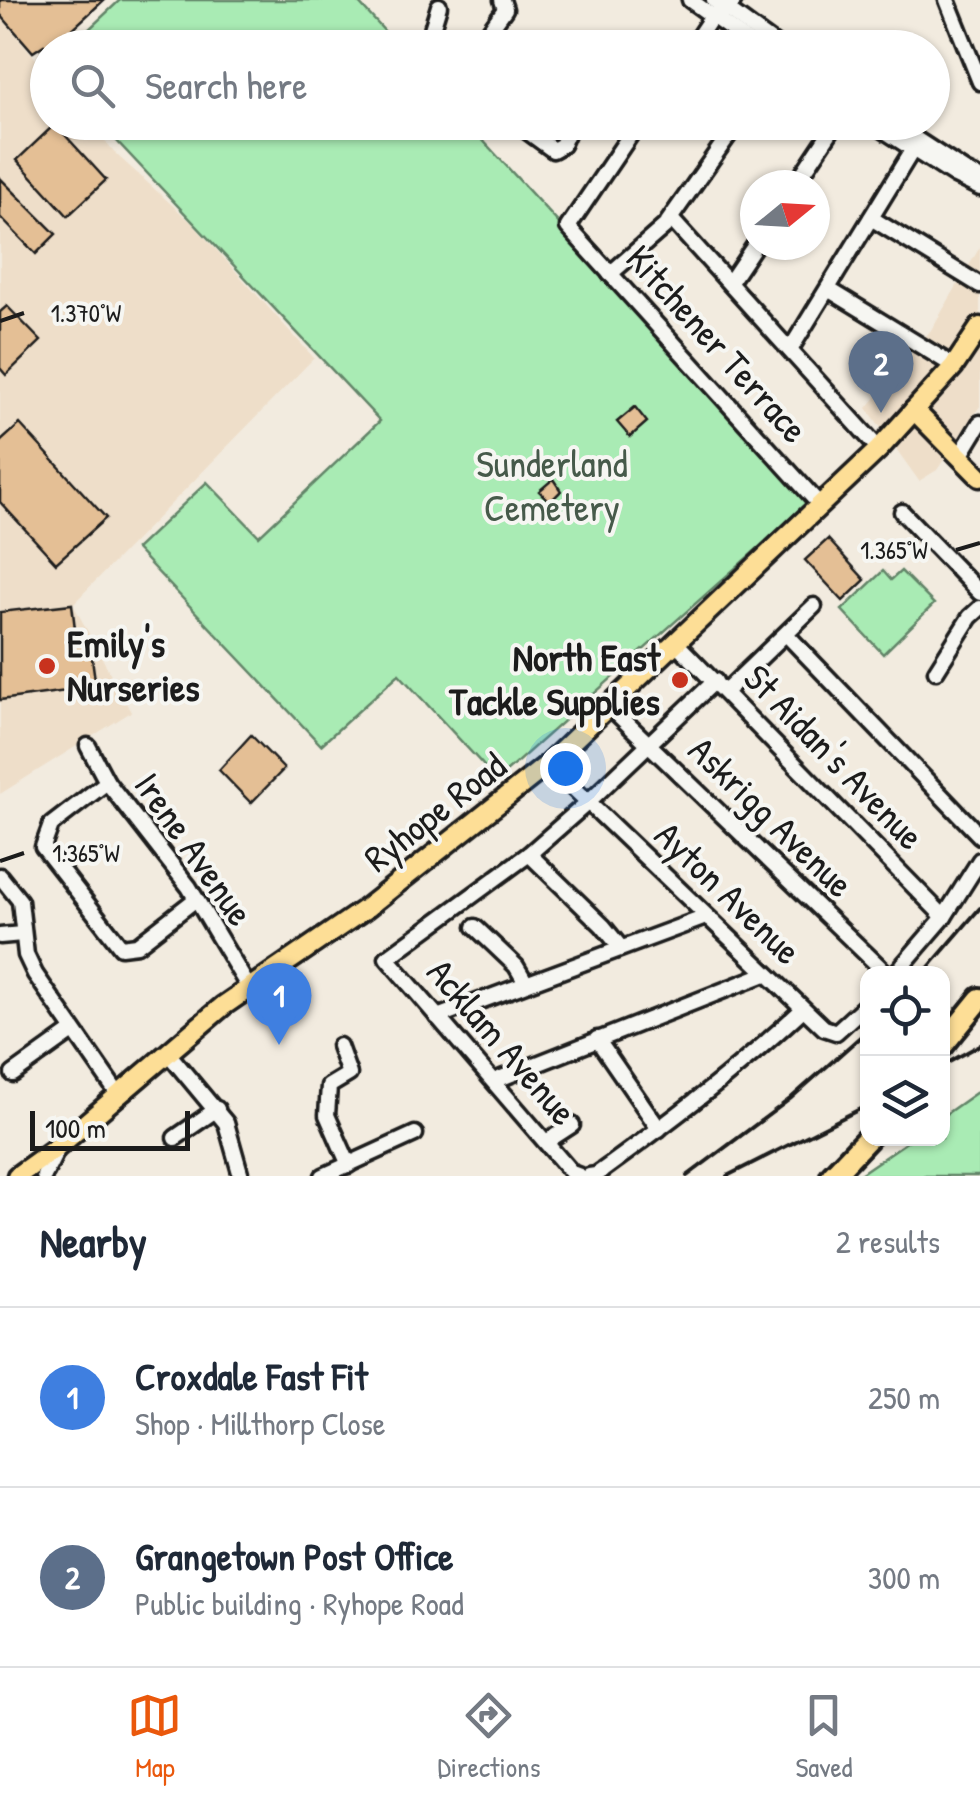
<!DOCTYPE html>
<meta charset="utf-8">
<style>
:root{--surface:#fff;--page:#f6f6f7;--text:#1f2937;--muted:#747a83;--line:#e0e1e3;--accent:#ea580c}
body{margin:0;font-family:"Patrick Hand",sans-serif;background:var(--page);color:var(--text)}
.controls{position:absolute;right:30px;bottom:30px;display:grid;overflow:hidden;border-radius:20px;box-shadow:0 2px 8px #0004}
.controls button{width:90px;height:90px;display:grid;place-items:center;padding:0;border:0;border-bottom:2px solid var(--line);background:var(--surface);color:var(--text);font:50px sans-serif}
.compass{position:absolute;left:740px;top:170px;width:90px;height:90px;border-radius:50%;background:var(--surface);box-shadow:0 2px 8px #0004;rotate:72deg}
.scale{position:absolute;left:30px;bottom:25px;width:160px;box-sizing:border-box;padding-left:10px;border:5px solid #1c1c1c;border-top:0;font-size:28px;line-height:35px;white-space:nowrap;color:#1c1c1c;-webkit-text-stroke:8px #f6f6f2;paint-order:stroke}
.you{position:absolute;left:565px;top:768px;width:35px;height:35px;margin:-25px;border:8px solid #fff;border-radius:50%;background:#1a73e8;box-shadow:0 0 0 15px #1a73e833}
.badge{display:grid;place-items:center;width:65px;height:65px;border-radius:50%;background:var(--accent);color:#fff;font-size:32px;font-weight:700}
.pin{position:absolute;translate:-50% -82px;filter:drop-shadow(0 2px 5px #0008)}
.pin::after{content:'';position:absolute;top:52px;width:35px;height:30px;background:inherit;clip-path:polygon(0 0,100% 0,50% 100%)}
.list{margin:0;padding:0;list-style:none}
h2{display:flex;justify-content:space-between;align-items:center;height:130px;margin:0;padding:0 40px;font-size:42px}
h2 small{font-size:32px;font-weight:400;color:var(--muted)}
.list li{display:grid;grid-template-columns:65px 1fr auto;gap:30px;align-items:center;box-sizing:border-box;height:180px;padding:0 40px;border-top:2px solid var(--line)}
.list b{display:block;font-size:38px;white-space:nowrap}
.list p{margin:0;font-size:32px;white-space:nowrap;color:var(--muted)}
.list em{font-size:32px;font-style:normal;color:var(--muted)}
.icon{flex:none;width:55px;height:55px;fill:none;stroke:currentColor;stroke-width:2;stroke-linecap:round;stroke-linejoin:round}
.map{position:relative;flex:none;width:980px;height:1176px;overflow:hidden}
.search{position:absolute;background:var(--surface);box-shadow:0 2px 8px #0004;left:30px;right:30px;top:30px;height:110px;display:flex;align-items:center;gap:25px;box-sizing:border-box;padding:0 35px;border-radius:55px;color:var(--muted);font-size:38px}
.sheet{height:490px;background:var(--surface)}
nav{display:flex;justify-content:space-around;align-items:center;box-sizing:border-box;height:140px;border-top:2px solid var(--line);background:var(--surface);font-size:28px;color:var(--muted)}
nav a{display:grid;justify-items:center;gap:5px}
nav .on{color:var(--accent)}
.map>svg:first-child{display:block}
.built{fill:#eedec9}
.green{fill:#a9ebb4;stroke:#628468;stroke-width:2.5}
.building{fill:#e4bf95;stroke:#1c1c1c;stroke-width:2.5}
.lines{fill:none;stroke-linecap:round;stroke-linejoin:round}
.minor-casing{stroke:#1c1c1c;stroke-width:21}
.major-casing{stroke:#1c1c1c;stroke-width:25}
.highway-casing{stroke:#1c1c1c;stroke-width:28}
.minor{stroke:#f6f6f2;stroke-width:14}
.major{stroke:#fdde96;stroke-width:18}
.highway{stroke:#fdde96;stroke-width:20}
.rail{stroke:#1c1c1c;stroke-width:4}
.ticks{fill:none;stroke:#1c1c1c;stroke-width:4}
.poi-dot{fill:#c8321e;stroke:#f6f6f2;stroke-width:4}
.labels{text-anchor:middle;stroke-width:8;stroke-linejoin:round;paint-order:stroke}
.street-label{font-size:38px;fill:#1c1c1c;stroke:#f6f6f2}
.park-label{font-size:38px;fill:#465a4a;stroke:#f6f6f2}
.poi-label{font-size:38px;font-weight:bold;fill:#1c1c1c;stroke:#f6f6f2;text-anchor:start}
.ticks-label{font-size:25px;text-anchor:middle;fill:#1c1c1c;stroke:#f6f6f2;stroke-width:8;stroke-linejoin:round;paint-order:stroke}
</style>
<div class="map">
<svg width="980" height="1176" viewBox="0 0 980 1176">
<rect width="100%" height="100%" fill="#f2ebdf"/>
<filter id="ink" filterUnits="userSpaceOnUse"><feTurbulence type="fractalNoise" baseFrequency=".01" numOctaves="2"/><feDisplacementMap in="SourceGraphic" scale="20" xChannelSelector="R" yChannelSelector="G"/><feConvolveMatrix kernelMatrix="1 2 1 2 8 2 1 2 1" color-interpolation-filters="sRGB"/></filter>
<g filter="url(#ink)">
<g class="built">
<polygon points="0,16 47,72 48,122 90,123 117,155 192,223 314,358 73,604 131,712 0,794"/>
<polygon points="980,247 980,406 937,470 919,481 867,408 931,330"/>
</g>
<g class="green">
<polygon points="120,0 356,0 399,47 70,47"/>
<polygon points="100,123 467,123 812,500 497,780 399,674 321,745 136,549 207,482 259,536 380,421"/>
<polygon points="883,571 891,580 901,571 934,604 883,654 842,610"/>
<polygon points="980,1090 980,1176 857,1176 911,1139 942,1138 943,1116"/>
</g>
<g class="building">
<polygon points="0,0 104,0 52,48 48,50 44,45 33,52 0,14"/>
<polygon points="55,124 106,180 68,216 17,160"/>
<polygon points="0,178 56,234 36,254 0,217"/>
<polygon points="7,306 41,341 6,375 0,368 0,312"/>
<polygon points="635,407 647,422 630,437 617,422"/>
<polygon points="20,424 106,518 56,563 0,502 0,442"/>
<polygon points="553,479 561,491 550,502 539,491"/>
<polygon points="828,539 865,580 843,601 805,560"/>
<polygon points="72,604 77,645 90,644 96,687 0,700 0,612"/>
<polygon points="251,735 284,769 251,803 219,770"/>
</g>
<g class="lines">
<g class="minor-casing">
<g id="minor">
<polyline points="690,0 757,48"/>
<polyline points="714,0 780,48"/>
<polyline points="947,0 980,82"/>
<polyline points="438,48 429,39 439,6"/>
<polyline points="477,48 505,9 502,0"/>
<polyline points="691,48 713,15 728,10 734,0"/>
<polyline points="639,122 568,227 819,504"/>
<polyline points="871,122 955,176 980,188"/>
<polyline points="890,122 965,171 980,178"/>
<polyline points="516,123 553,150 562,145 572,122"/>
<polyline points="795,185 837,122"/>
<polyline points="871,218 980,285"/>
<polyline points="671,219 879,449"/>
<polyline points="610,274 665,226 738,122"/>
<polyline points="730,282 755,245"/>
<polyline points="828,289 954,366"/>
<polyline points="790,350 913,149"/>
<polyline points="960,456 980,423"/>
<polyline points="902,512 980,593"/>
<polyline points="787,635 980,836"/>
<polyline points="676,643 944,917"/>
<polyline points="936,671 970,617 980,608"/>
<polyline points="725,692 814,606"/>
<polyline points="610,707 887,974"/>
<polyline points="88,746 107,782 189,887 249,988"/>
<polyline points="548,764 824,1028 836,1032 868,1003"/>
<polyline points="107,782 51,825 43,847 121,947 137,945 196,899"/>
<polyline points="529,854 603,926 621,948"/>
<polyline points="0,876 20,901 26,955 35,974 118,1094"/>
<polyline points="475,927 516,966 526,983"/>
<polyline points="0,936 22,934"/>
<polyline points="895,974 944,917 980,860"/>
<polyline points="437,1017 706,917"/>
<polyline points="597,1039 659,1129"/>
<polyline points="339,1046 349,1074 329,1086 327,1115 349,1165"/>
<polyline points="167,1052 226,1123 241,1176"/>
<polyline points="13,1074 73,1031"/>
<polyline points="494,1081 765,974"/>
<polyline points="175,1138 217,1109"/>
<polyline points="546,1142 572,1125"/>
<polyline points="44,1176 57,1150"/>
<polyline points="323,1176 415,1134"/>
<polyline points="580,1176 572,1173 387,958 529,854 587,803 715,681"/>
<path d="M 589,1176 L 596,1175 C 668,1123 738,1070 803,1009"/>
</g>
</g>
<g class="major-casing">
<g id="major">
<polyline points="914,410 980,477"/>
<polyline points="17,1176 60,1145 223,1006 365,909 548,764 879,449 954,366 980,327"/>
</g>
</g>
<g class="highway-casing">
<g id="highway">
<polyline points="942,1046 980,999"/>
<polyline points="832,1176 868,1138"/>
</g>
</g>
<use href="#minor" class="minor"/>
<use href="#major" class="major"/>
<use href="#highway" class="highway"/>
<g class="rail">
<polyline points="923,974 980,908"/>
<polyline points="942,1066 980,1045"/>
<polyline points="687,1176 790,1099 868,1030"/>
<polyline points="727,1176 868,1105"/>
</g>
</g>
</g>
<path class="ticks" d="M 0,321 L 24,313M 956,550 L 980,543M 0,861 L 24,853"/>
<g class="poi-dot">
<circle cx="47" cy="666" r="10"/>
<circle cx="680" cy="680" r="10"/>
</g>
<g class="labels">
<g class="street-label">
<text transform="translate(717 344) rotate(48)" y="13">Kitchener Terrace</text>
<text transform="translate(834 757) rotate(46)" y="13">St Aidan's Avenue</text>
<text transform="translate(435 812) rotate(-38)" y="13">Ryhope Road</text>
<text transform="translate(771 817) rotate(44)" y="13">Askrigg Avenue</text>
<text transform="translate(194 849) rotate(55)" y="13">Irene Avenue</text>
<text transform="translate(728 893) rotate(44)" y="13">Ayton Avenue</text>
<text transform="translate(502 1042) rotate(49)" y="13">Acklam Avenue</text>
</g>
<g class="park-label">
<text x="552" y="477">Sunderland<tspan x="552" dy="44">Cemetery</tspan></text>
</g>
<g class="poi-label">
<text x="67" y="657">Emily's<tspan x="67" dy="44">Nurseries</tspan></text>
<text x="660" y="671" text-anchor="end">North East<tspan x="660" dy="44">Tackle Supplies</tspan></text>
</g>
</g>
<g class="ticks-label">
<text x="86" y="322">1.370°W</text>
<text x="894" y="559">1.365°W</text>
<text x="86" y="862">1.365°W</text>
</g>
</svg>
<div class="controls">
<button><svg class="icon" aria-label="locate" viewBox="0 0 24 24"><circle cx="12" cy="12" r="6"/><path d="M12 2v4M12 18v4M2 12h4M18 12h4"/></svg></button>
<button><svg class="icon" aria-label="layers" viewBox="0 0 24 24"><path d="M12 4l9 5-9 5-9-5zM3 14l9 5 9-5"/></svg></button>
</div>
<svg class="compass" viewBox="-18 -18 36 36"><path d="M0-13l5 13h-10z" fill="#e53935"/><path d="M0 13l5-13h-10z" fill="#747a83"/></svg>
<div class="scale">100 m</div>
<div class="you"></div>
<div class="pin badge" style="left:279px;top:1045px;background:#3f7fe0">1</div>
<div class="pin badge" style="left:881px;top:413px;background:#5c6f8a">2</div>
<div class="search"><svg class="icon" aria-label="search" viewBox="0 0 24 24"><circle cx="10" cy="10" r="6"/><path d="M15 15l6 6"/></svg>Search here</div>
</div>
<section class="sheet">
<h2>Nearby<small>2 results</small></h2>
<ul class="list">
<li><span class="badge" style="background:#3f7fe0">1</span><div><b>Croxdale Fast Fit</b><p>Shop · Millthorp Close</p></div><em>250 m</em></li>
<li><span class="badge" style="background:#5c6f8a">2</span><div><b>Grangetown Post Office</b><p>Public building · Ryhope Road</p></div><em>300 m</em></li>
</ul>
</section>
<nav>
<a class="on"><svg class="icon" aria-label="map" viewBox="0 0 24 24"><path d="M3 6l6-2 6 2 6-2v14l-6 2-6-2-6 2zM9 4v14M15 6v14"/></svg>Map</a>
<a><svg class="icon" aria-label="directions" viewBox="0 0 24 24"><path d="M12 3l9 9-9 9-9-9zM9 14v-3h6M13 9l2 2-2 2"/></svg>Directions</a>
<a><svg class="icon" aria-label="saved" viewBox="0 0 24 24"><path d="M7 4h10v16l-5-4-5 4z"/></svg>Saved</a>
</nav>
